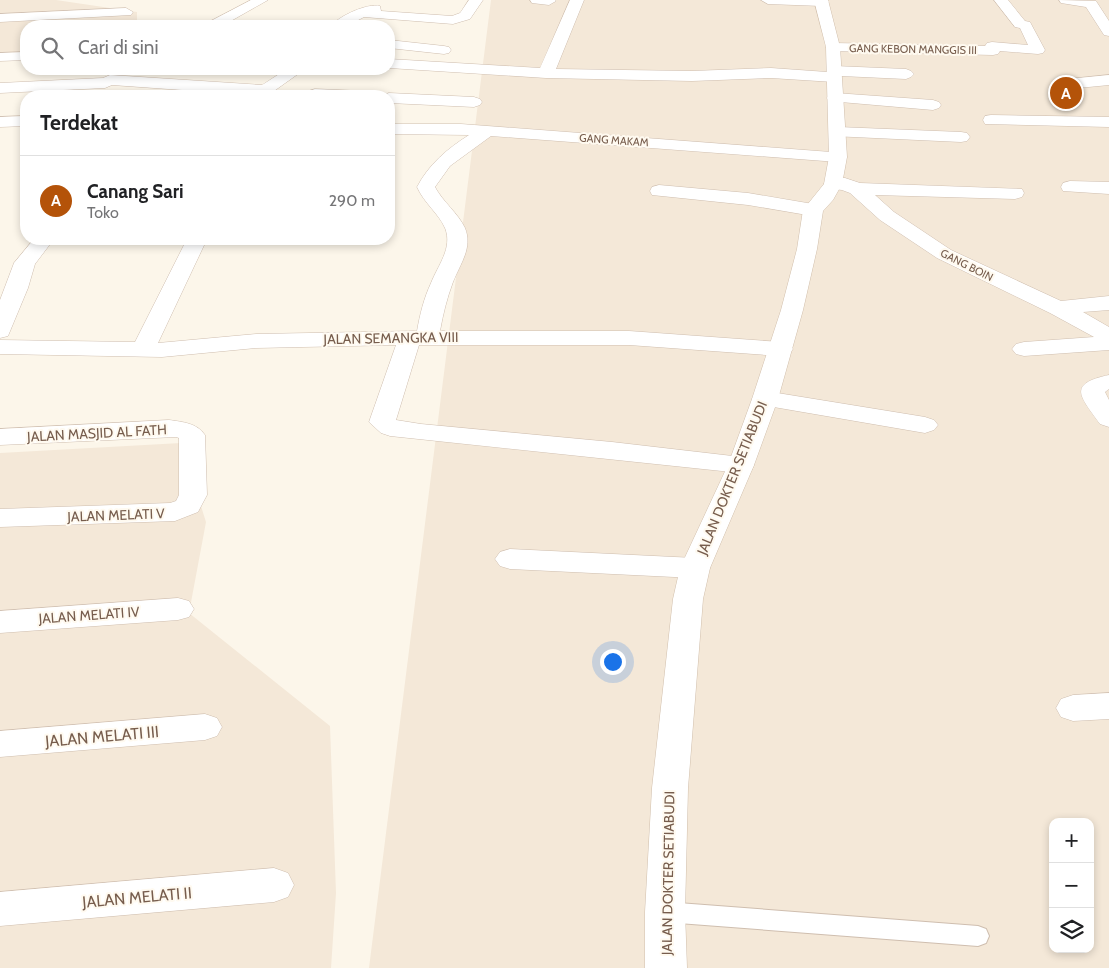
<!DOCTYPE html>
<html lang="id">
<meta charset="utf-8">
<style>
:root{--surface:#fff;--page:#f6f6f6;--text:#202124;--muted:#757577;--line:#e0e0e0;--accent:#b45309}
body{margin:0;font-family:Cabin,sans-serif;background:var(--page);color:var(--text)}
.controls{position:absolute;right:15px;bottom:15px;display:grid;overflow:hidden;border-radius:10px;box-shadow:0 2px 8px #0003}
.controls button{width:45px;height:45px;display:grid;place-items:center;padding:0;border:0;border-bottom:1px solid var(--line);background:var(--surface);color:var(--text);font:25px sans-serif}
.you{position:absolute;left:612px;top:661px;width:18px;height:18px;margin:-12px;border:4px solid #fff;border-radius:50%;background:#1a73e8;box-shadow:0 0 0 8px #1a73e833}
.badge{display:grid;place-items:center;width:32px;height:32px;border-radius:50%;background:var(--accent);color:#fff;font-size:16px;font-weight:700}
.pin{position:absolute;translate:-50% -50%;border:2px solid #fff;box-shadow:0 1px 5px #0006}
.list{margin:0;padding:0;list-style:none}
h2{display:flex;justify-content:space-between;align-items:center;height:65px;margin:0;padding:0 20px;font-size:21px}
h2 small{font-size:16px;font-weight:400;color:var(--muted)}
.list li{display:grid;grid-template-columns:32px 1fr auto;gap:15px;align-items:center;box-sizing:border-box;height:90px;padding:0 20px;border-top:1px solid var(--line)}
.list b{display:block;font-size:19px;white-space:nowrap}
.list p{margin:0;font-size:16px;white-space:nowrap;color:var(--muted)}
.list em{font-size:16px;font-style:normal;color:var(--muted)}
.icon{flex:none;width:28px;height:28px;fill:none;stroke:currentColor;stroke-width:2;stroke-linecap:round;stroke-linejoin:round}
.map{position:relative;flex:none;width:1109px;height:968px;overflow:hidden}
.search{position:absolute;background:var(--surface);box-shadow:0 2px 8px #0003;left:20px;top:20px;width:375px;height:55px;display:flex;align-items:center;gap:12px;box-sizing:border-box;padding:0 18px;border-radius:20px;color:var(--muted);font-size:19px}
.panel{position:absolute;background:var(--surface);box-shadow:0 2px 8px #0003;left:20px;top:90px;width:375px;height:155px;border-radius:20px}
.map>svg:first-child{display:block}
.residential{fill:#f4e8d8;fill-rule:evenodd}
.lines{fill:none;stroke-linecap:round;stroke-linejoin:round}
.lane-casing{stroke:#cfbeaf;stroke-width:2}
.street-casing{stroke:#cfbeaf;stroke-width:1}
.secondary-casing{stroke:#d1bfac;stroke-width:1}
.lane{fill:#fff;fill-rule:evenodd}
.street{fill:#fff;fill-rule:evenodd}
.secondary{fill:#fff;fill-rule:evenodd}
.labels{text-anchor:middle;stroke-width:4;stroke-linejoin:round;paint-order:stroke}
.far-street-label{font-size:11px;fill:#775d4d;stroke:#fffaf0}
.street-label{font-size:14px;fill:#775d4d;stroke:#fffaf0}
.near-street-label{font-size:16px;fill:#775d4d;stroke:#fffaf0}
</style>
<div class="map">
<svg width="1109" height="968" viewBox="0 0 1109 968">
<rect width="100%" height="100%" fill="#fcf6ea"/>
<g class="residential">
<polygon points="0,0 56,0 137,12 137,26 26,26 26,56 0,58"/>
<path d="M 491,0 L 1109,0 L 1109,968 L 369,968 ZM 1053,822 L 1090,822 L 1090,949 L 1053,949 Z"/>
<polygon points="181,443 206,522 189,613 330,726 336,893 331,968 0,968 0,453"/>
</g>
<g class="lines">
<g class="lane-casing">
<polygon id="lane" points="665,902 978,926 986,929 989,936 986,943 978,946 665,922 657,919 654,912 657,905"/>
</g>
<g class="street-casing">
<g id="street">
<polygon points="251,0 268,0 222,26 205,26 207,23"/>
<path d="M 469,0 L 483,0 L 470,19 L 453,24 L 364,17 L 347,26 L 331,26 C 339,16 367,3 380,6 L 381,11 L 452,16 L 460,13 Z"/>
<polygon points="530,0 555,0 556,1 549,5 532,3"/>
<polygon points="570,0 584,0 556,69 692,71 771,68 827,72 829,68 834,66 906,69 911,71 914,74 911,77 906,79 841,76 840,80 834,82 771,78 692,81 546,78 389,68 389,59 540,68"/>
<polygon points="761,0 827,0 829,2 822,6 768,4"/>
<polygon points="994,0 1008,0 1025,21 1030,22 1045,50 1043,53 1038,54 1000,51 998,54 993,55 833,51 828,50 826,47 828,44 833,43 985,46 987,43 992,42 1028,45 1020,28 1015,27"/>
<polygon points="1059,0 1096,1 1109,21 1109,36 1104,35 1086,7 1061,3"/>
<polygon points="126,8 133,12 131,15 0,22 0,14"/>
<polygon points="389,40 444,46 449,47 451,50 449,53 444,54 389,48"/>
<polygon points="26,52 26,60 0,61 0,53"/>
<polygon points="287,69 305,69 267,96 112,85 105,88 0,93 0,83 103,78 110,75 262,85"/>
<polygon points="1109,75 1109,85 1068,89 1062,87 1060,84 1062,81 1068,79"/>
<polygon points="315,89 362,91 368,93 370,96 309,96 307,94 309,91"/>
<polygon points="389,93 474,97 480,99 482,102 480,105 474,107 389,103 389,96 382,96"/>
<polygon points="835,93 933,100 939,102 941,105 939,108 933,110 829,101 827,98 829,95"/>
<polygon points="991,115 1109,117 1109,127 985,124 983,120 985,116"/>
<polygon points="26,116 26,126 0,127 0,117"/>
<path d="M 389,124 L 461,124 L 844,153 L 847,157 L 844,161 L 838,162 L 491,136 L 450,166 L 435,187 C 443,202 458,213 465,228 C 473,248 460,264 453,282 C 447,298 443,314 440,331 L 629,331 L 781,342 L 789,344 L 793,349 L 789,354 L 781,356 L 629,345 L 419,345 L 396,420 L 421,424 L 612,442 L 741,457 L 751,459 L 754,465 L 751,471 L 741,473 L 390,436 L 381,433 L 369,422 L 396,345 L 256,348 L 162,357 L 0,354 L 0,340 L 135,342 L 187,239 L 207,239 L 158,343 L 256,334 L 417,331 C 420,314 424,298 431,283 C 438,265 453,248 445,228 C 439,214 424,203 417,187 C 429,164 447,149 469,135 L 389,134 Z"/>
<polygon points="838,127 961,132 967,133 970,137 967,141 961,142 832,136 829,132 832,128"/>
<polygon points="833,178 845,178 860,183 1022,189 1024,193 1022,197 1015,199 875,195 894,212 951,250 1061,301 1109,296 1109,310 1083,312 1109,327 1109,350 1024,356 1016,354 1012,349 1016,344 1024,342 1094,337 1050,313 937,258 880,220 850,193 842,190 826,188 824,184 826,180"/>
<polygon points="1070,181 1109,182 1109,194 1063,191 1061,187 1063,183"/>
<polygon points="659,185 748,193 813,204 820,206 823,210 820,214 813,216 748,205 652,195 650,191 652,187"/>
<polygon points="34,239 54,239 35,264 28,288 8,336 0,338 0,300 14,263"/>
<path d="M 1109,375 L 1109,389 L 1105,392 L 1109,400 L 1109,427 L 1100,424 C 1081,397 1066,384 1109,375 Z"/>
<polygon points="765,391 925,417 934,420 938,425 934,430 925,433 756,404 752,399 756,394"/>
<path d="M 169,420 C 183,422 197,423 205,435 L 207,495 L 198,512 L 175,521 L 0,527 L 0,509 L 170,503 L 176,501 L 179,495 L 179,438 L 176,437 L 0,445 L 0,429 Z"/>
<polygon points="510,549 695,558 706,561 710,568 706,575 695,578 510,569 500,566 495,559 500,552"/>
<polygon points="178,598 189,601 194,609 189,617 178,620 0,633 0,611"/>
<polygon points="1109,693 1109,719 1073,721 1061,717 1056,708 1061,699 1073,695"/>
<polygon points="205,714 217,718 222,727 217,736 205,740 0,757 0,731"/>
<polygon points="274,868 288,873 294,885 288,897 274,902 0,926 0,892"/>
</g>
</g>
<g class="secondary-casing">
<polygon id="secondary" points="814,0 828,0 840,47 847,157 842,184 833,200 823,211 817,249 803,310 778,399 754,465 710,568 703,599 688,788 685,912 687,968 645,968 645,912 652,788 673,599 680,568 728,465 752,399 781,310 797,249 803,210 824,184 829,157 826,47"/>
</g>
<use href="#lane" class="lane"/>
<use href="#street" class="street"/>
<use href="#secondary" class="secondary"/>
</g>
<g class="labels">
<g class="far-street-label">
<text transform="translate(913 49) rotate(1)" y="4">GANG KEBON MANGGIS III</text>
<text transform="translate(614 140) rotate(4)" y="4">GANG MAKAM</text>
<text transform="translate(967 265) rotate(27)" y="4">GANG BOIN</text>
</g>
<g class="street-label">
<text transform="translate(391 338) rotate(-1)" y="5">JALAN SEMANGKA VIII</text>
<text transform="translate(97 433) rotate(-3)" y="5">JALAN MASJID AL FATH</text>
<text transform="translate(732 478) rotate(-68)" y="5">JALAN DOKTER SETIABUDI</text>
<text transform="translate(116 515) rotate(-2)" y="5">JALAN MELATI V</text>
<text transform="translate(89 615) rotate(-4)" y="5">JALAN MELATI IV</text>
<text transform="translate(668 873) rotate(-89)" y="5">JALAN DOKTER SETIABUDI</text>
</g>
<g class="near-street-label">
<text transform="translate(102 736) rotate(-5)" y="6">JALAN MELATI III</text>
<text transform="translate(137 897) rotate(-5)" y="6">JALAN MELATI II</text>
</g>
</g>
</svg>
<div class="controls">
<button>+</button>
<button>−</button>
<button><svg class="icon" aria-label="layers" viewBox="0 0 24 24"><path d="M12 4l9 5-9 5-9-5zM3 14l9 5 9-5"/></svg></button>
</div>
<div class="you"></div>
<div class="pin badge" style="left:1066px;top:93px">A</div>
<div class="search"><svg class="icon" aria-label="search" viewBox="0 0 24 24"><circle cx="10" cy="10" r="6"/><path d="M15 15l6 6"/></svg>Cari di sini</div>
<section class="panel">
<h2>Terdekat<small></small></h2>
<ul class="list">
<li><span class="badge">A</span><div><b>Canang Sari</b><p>Toko</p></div><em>290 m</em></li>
</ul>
</section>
</div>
